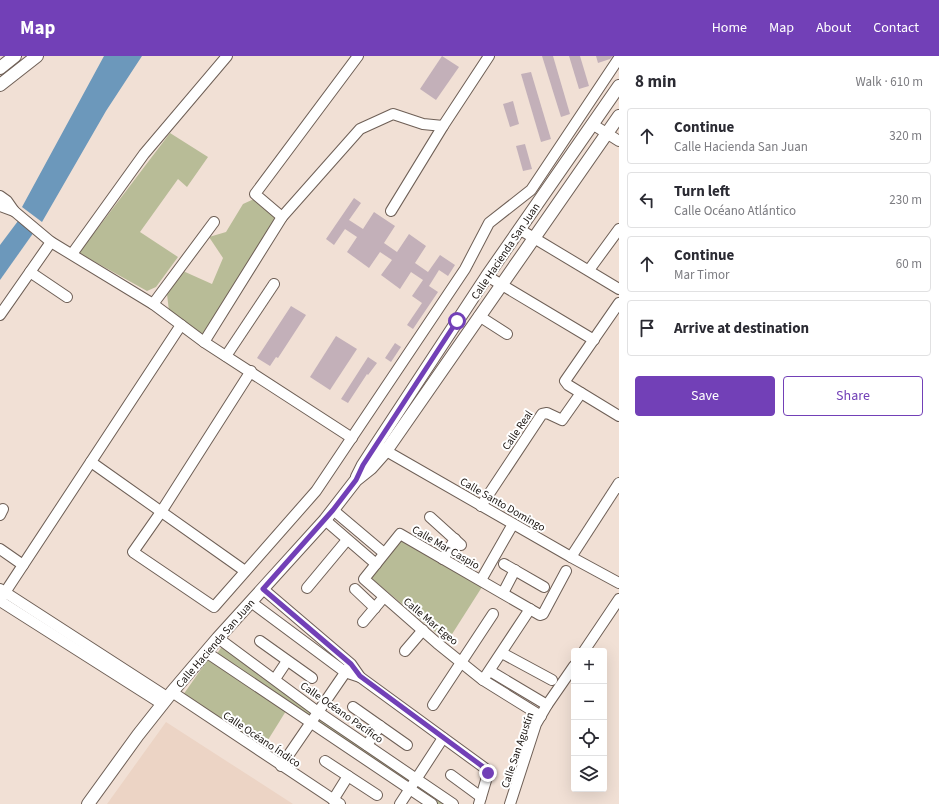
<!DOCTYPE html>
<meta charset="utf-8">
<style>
:root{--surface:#fff;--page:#f2f2f3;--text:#2b2b33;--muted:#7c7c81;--line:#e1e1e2;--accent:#7240b7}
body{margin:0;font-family:"Source Sans 3",sans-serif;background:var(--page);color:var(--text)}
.controls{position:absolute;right:12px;bottom:12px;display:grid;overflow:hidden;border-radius:4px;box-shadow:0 4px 16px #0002}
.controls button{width:36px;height:36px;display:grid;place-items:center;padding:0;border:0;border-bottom:1px solid var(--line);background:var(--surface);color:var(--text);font:20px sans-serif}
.stop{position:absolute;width:12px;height:12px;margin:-9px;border:3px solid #7240b7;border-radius:50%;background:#fff}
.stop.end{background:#7240b7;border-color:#fff;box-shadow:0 1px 4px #0008}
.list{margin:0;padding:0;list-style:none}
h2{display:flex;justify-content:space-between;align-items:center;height:52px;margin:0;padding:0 16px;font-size:17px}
h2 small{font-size:13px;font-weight:400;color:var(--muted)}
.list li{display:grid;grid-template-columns:26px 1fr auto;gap:12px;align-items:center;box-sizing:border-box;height:56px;margin:0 8px 8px;padding:0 8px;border:1px solid var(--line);border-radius:4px}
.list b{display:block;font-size:15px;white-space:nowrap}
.list p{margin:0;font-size:13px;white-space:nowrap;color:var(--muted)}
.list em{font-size:13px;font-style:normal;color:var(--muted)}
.actions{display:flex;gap:8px;padding:12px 16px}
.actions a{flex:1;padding:9px 0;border:1px solid var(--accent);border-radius:4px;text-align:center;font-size:14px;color:var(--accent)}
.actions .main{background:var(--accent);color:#fff}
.icon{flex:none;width:22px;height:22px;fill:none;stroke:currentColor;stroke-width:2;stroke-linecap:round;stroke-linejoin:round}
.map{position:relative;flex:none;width:619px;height:748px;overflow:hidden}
header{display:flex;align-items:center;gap:24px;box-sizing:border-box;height:56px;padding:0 20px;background:var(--accent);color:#fff}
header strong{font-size:19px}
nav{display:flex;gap:22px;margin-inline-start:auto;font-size:14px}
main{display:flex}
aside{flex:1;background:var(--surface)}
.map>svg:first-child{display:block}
.built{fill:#ecd4c5}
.green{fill:#b8bc97}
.water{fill:#6c98bb}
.building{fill:#c3b0b9}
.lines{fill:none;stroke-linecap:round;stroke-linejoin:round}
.minor-casing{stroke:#6e5f56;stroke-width:12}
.major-casing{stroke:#6e5f56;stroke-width:14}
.minor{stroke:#fff;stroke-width:10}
.major{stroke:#fff;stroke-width:12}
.route{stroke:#7240b7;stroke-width:5}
.labels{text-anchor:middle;stroke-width:4;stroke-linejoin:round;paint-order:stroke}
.street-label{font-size:11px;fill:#17110d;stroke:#fff}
</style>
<header>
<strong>Map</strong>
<nav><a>Home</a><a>Map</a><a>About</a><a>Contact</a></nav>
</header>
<main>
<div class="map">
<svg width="619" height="748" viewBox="0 0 619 748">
<rect width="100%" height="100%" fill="#f1e0d5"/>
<polygon class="built" points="166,666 293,748 107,748"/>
<g class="green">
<polygon points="170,77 208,101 187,131 178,123 140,176 178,201 156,231 147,235 79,197"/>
<polygon points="254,143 277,163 203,279 169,255 167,238 183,215 212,228 223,202 209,181 226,176 243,148"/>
<polygon points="400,483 482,531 447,586 370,521"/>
<polygon points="223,589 449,748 437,748 216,599"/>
<polygon points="209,602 286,655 263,692 183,639"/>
</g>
<g class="water">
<polygon points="104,0 142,0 106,55 42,166 22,151"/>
<polygon points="18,165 34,176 0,224 0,189"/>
</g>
<g class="building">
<polygon points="442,0 459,11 436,44 420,33"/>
<polygon points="542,0 553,0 570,58 561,61"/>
<polygon points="569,0 580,0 589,30 579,33"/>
<polygon points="596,0 613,0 610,3 598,7"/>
<polygon points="531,16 551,83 541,86 521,18"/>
<polygon points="513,45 519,68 510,71 503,48"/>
<polygon points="525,88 532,113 523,115 516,90"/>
<polygon points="354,142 361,147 349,164 363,173 374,156 395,170 384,187 397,196 409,178 426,190 415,207 428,216 440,199 455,209 448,220 439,214 429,230 438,236 413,273 407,269 422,247 412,240 423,224 411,216 400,233 381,219 392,204 380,196 369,212 347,196 357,181 345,173 334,189 326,183"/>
<polygon points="291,250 306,259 278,302 276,301 270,310 257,302"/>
<polygon points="336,280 357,293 330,334 310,321"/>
<polygon points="395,287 401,291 391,306 385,302"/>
<polygon points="368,301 377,307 368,319 367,318 348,347 341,343"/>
</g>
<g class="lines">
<g class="minor-casing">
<g id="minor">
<polyline points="592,68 619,85"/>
<polyline points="0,140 7,145 14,155 51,186 153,248 204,286 352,382"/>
<polyline points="0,150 14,155"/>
<polyline points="391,155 443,70 489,0"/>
<polyline points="282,161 255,138 358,0"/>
<polyline points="519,173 619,233"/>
<polyline points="72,198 144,98 227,0"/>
<polyline points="589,214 619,173"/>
<polyline points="30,216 67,241"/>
<polyline points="487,220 594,284"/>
<polyline points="619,247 565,325 568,329 619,360"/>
<polyline points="153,248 214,166"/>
<polyline points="0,259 51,186"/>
<polyline points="479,260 507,278"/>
<polyline points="204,286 282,161 360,73 393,58 423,68 443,70"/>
<polyline points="226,300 274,228"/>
<polyline points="251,315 161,456 133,496 214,551 316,435 465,213 489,167 531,134 619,2"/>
<polyline points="381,392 571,501 619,527"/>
<polyline points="91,406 245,515"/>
<polyline points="481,450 542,358 547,357 562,364 581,337"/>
<polyline points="333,454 384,497"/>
<polyline points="0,459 3,453"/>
<polyline points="430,461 461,489"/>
<polyline points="325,464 376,508"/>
<polyline points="0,493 23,509"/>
<polyline points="571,501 619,427"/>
<polyline points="443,503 455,483"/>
<polyline points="504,508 544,531"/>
<polyline points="481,524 513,468"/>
<polyline points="307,532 347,484"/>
<polyline points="0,533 167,641"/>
<polyline points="263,533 351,608 360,621 486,713 488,717 487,721 479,748"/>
<polyline points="355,533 375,552"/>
<polyline points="503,537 515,514"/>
<polyline points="0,544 181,269"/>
<polyline points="0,545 162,648"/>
<polyline points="251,546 345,616 360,621"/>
<polyline points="363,566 384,541"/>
<polyline points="218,582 318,656 453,748"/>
<polyline points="260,585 312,622"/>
<polyline points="405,595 423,574"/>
<polyline points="584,595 619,543"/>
<polyline points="206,596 432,748"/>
<polyline points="502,597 552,624"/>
<polyline points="490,615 547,649"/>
<polyline points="275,623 287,605"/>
<polyline points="483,624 530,553"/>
<polyline points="172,636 340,748"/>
<polyline points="433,649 493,558"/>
<polyline points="353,651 407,689"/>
<polyline points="541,660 483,624 437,587 364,523 400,478 540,559 543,558 566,515"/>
<polyline points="367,689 380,670"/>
<polyline points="325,705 377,739"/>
<polyline points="281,710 349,611"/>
<polyline points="451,719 481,741"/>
<polyline points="333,744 348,720"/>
<polyline points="400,748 443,682"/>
<polyline points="510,748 536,668 547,649 574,610"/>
</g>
</g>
<g class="major-casing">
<g id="major">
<polyline points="0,12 15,0"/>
<polyline points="0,29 37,0"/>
<polyline points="357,421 363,409 376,389 487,220 619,30"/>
<polyline points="88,748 138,679 172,636 218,582 325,464 356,424 371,412 386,395 619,60"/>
</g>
</g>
<use href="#minor" class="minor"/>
<use href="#major" class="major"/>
</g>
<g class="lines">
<polyline class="route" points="457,265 363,409 356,424 333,454 263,533 351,608 360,620 486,713 488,717"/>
</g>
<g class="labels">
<g class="street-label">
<text transform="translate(505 195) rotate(-56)" y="4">Calle Hacienda San Juan</text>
<text transform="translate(517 374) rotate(-56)" y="4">Calle Real</text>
<text transform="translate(503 448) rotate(30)" y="4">Calle Santo Domingo</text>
<text transform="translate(446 491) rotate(30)" y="4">Calle Mar Caspio</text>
<text transform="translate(431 565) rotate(40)" y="4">Calle Mar Egeo</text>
<text transform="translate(215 587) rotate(-49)" y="4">Calle Hacienda San Juan</text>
<text transform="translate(342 656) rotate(35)" y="4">Calle Océano Pacífico</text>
<text transform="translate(262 683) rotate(34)" y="4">Calle Océano Índico</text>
<text transform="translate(517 694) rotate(-71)" y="4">Calle San Agustín</text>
</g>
</g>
</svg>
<div class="controls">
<button>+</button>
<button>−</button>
<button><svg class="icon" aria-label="locate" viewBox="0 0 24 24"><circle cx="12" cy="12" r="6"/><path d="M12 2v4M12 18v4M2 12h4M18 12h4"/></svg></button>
<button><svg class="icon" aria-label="layers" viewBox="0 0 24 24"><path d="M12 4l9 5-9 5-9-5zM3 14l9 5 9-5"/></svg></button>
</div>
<div class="stop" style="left:457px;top:265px"></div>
<div class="stop end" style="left:488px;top:717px"></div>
</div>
<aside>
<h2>8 min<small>Walk · 610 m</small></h2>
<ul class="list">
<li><svg class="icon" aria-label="ahead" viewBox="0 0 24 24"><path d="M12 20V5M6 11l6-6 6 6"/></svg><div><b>Continue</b><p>Calle Hacienda San Juan</p></div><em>320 m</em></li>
<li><svg class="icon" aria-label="left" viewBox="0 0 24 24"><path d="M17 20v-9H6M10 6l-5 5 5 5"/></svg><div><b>Turn left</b><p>Calle Océano Atlántico</p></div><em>230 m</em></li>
<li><svg class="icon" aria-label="ahead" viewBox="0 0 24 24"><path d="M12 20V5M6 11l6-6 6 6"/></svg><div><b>Continue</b><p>Mar Timor</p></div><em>60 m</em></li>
<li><svg class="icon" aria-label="arrive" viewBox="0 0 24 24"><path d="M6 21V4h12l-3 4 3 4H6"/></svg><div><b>Arrive at destination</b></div></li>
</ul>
<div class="actions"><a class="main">Save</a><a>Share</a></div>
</aside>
</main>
